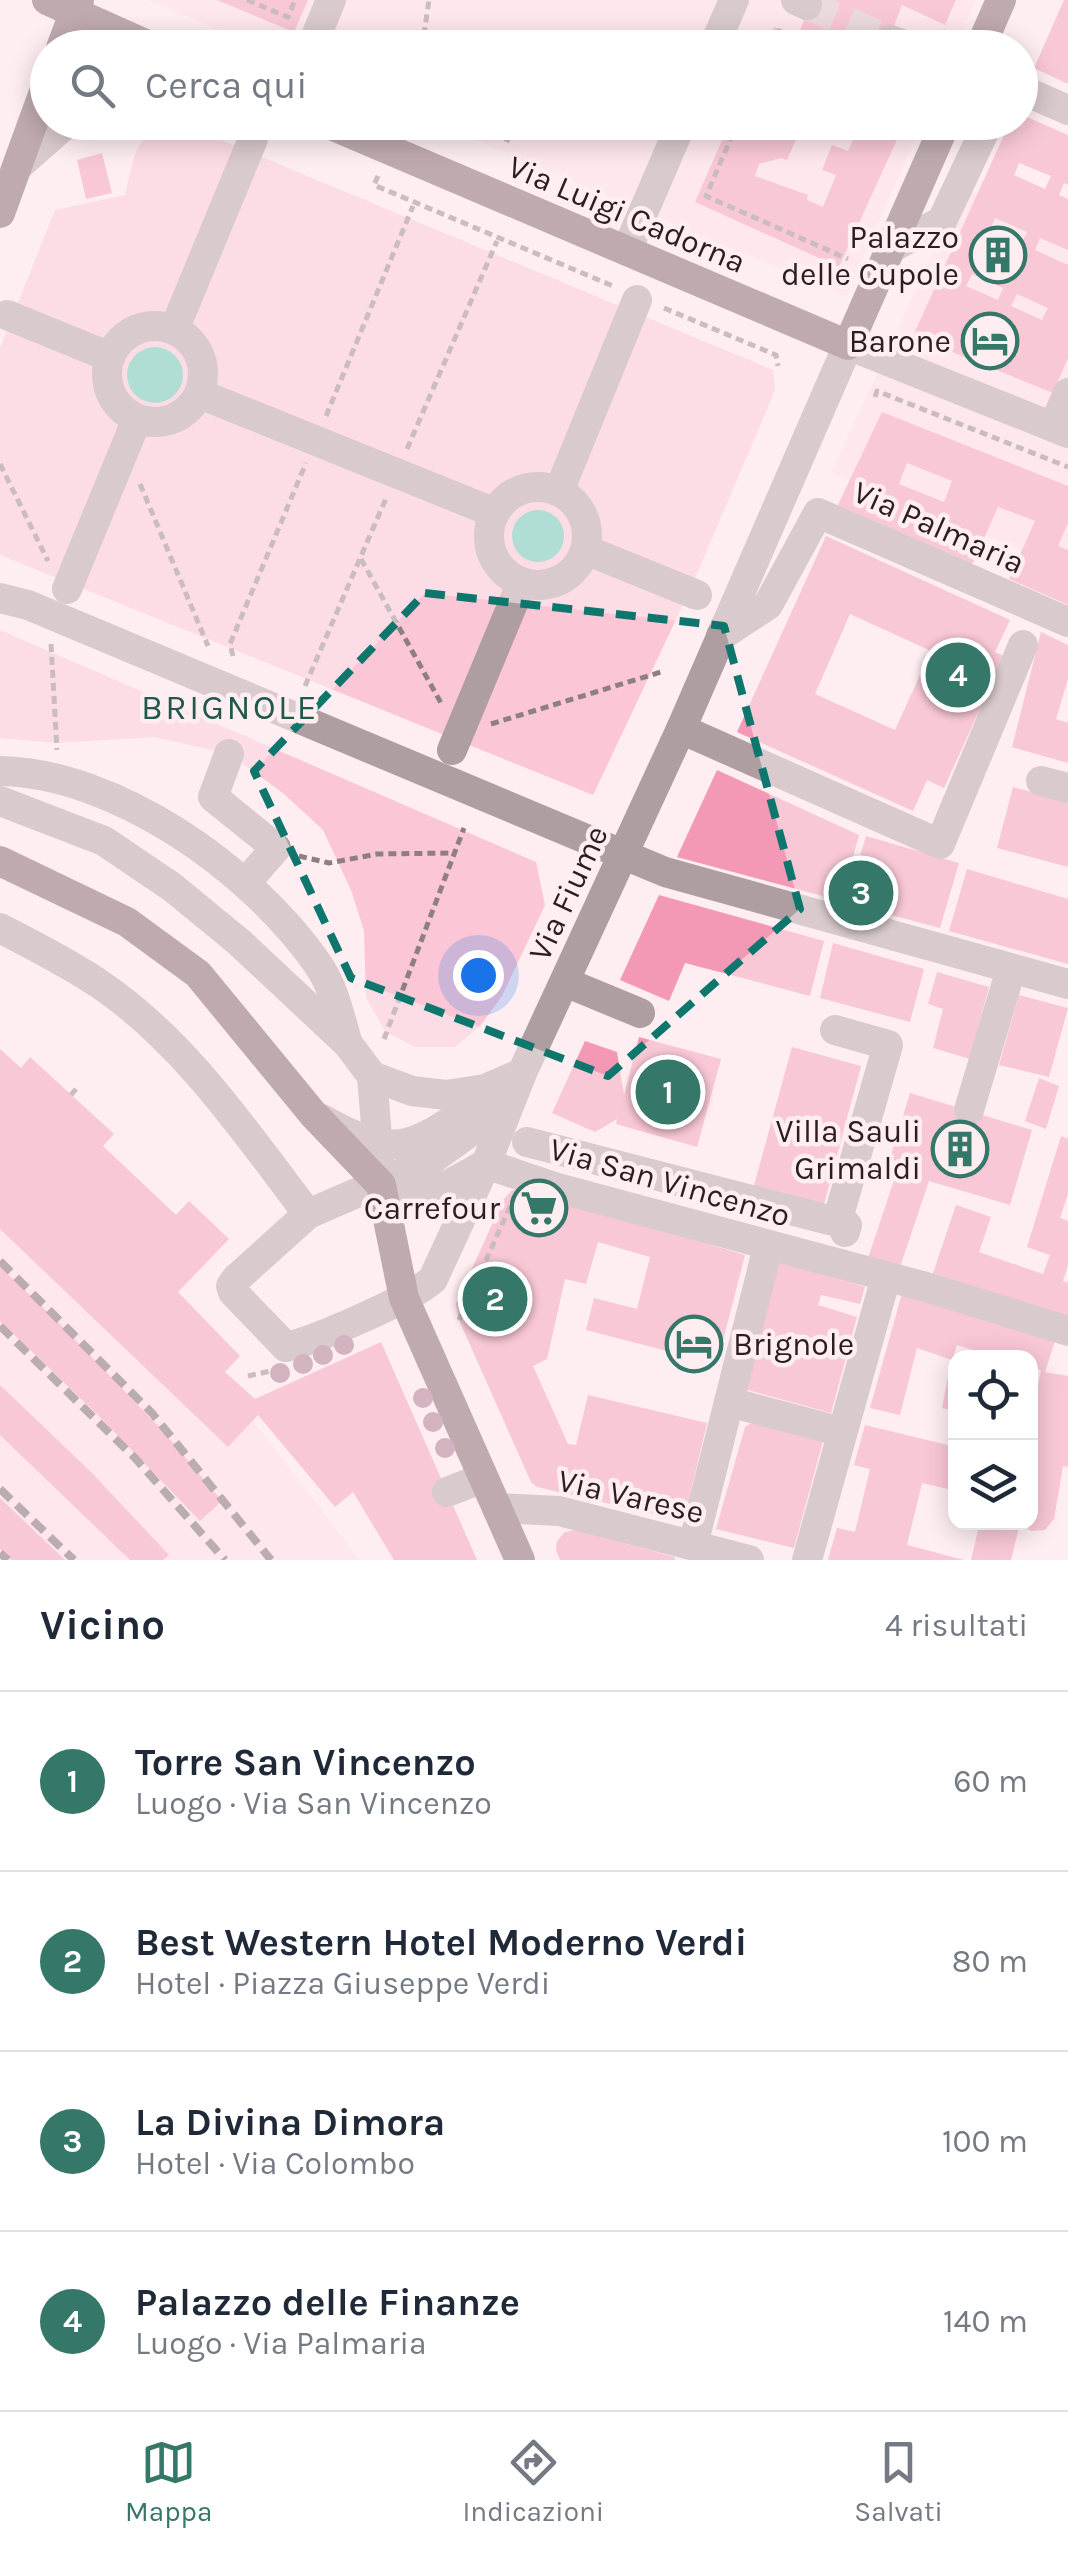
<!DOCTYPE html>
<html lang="it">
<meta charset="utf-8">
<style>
:root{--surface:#fff;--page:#f2f2f3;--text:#1f2937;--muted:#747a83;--line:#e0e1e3;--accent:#357768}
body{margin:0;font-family:Karla,sans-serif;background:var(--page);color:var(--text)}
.controls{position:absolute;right:30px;bottom:30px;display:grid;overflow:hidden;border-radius:20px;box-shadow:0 5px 25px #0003}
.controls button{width:90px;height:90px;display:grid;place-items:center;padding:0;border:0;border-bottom:2px solid var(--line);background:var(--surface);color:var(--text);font:50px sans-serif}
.you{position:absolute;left:478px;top:975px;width:35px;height:35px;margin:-25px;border:8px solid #fff;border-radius:50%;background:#1a73e8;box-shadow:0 0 0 15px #1a73e833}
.badge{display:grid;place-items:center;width:65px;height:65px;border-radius:50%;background:var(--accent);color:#fff;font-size:32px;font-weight:700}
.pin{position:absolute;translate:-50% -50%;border:5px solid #fff;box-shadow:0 2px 10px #0006}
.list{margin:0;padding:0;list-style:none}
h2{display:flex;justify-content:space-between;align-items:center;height:130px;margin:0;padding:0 40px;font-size:42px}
h2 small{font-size:32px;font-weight:400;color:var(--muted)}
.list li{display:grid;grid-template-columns:65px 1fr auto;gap:30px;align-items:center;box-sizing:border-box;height:180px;padding:0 40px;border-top:2px solid var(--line)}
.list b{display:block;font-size:38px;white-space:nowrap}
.list p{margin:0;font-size:32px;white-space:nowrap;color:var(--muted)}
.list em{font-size:32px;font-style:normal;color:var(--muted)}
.icon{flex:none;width:55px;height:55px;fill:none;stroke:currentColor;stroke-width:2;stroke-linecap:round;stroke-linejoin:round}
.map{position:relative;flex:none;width:1068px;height:1560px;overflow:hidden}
.search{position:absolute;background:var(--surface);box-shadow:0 5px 25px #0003;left:30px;right:30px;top:30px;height:110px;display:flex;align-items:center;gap:25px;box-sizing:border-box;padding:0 35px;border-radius:55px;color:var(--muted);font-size:38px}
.sheet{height:850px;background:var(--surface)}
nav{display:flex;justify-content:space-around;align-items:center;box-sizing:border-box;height:140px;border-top:2px solid var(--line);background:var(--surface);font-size:28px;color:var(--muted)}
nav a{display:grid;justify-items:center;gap:5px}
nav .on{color:var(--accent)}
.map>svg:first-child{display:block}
.built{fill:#fee1e9}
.green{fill:#fbc6d5}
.water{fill:#52c9af}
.building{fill:#f399b5;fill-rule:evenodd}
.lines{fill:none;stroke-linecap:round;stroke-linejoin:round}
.minor-tunnel{stroke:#d4c4c8;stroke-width:30;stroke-dasharray:30 15;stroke-linecap:butt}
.path{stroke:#8e7f83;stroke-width:5;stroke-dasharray:8 5;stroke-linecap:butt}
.minor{stroke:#ae9da1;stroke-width:30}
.major{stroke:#73575f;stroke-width:30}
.rail{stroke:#695b5f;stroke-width:8;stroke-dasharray:15 8;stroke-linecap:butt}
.tree{fill:#9f6b82}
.marked{fill:none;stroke:#0f766e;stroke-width:8;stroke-dasharray:20 12;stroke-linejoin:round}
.labels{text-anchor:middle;stroke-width:9;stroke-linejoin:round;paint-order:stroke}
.street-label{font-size:32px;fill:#2b1d21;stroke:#feeef2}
.poi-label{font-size:32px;fill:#2b1d21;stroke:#feeef2;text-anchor:end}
.neighbourhood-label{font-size:35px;letter-spacing:2.5px;fill:#22574b;stroke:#feeef2}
</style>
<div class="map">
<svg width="1068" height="1560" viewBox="0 0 1068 1560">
<rect width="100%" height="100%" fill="#feeef2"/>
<g class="built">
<polygon points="148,0 976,0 955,48 259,47"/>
<polygon points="435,123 922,123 846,297"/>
<polygon points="963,188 1068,235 1068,569 831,473"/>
<polygon points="0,1187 251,1418 360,1560 0,1560"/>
</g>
<g class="green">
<path d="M 180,123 L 773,370 L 775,388 L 771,400 L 689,592 L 593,795 L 0,555 L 0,348 L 55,210 L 125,195 C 136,152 132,135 180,123 Z"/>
<polygon points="0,630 536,862 545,905 502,996 481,1025 455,1047 415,1047 386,1032 366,998 364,931 351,890 323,830 283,793 229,754 154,737 56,743 0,738"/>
</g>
<g class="water">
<circle cx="155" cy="375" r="28"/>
<circle cx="538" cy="536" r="26"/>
</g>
<g class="building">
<polygon points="217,0 308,0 294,32"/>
<polygon points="812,0 956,0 945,25 902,5 886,48 764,48 774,27 797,38"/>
<polygon points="1064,0 1068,0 1068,84 1034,68"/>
<path d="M 1020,114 L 1068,135 L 1068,185 L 1064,183 L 1059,195 L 1068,199 L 1068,250 L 1040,238 L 1035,250 L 1068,265 L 1068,358 L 1053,393 L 913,336 L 1010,122 L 1020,122 ZM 1019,163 L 1051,176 L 1045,189 L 1014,175 ZM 995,218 L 1027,232 L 1021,244 L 990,230 ZM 972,274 L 1003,288 L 998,300 L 966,286 ZM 1017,294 L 1048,308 L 1042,320 L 1011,306 Z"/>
<polygon points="730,122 791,122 799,133 787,160 781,158 759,164 755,176 808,195 807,200 823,207 836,175 822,170 832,145 848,151 859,126 851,122 905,122 839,267 695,202"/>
<polygon points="102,153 112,193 86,199 77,160"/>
<path d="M 882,412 L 1068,486 L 1068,523 L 1058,546 L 1068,550 L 1068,605 L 1009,579 L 1035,521 L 998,507 L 971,567 L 837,507 ZM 907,463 L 952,481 L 944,502 L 899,484 Z"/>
<path d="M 826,536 L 1010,620 L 995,652 L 1004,656 L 944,788 L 927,780 L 913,811 L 737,732 ZM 850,614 L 931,651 L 895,730 L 815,694 Z"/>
<polygon points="1041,632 1068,645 1068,679 1056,719 1068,723 1068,763 1012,747"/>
<polygon points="717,770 859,835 841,901 677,857"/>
<polygon points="1013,787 1068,802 1068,867 997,848"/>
<polygon points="866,836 959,863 940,928 846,903"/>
<polygon points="967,869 1068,899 1068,964 949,931"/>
<polygon points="659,895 824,941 810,996 685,963 669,1001 620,980"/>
<polygon points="833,943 924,969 910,1022 820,998"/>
<polygon points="937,972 989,987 970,1059 933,1048 943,1009 928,1004"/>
<polygon points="1019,995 1068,1008 1049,1077 999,1065"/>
<polygon points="639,1037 721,1059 697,1147 616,1124 617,1119 595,1132 552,1113 585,1041 617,1052 624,1095"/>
<polygon points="792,1047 861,1066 823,1208 753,1189"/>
<polygon points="0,1049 21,1068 30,1057 114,1134 103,1146 176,1215 189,1201 229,1239 178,1292 240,1356 225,1372 255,1399 381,1342 477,1560 394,1560 353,1492 335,1507 258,1415 228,1447 0,1229"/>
<polygon points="1039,1078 1059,1086 1046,1129 1025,1121"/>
<polygon points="910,1093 1032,1130 1010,1205 929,1181 900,1267 868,1258 897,1171 887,1168"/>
<polygon points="1061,1136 1068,1139 1068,1194 1060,1218 1068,1221 1068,1265 1063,1281 1068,1283 1068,1322 931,1279 956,1205 991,1217 979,1252 1043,1274 1050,1255 1027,1247"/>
<polygon points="512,1190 528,1190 745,1255 717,1364 586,1330 594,1298 637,1309 650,1257 598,1242 586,1284 565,1279 547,1359 533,1366 568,1444 576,1445 588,1395 707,1423 684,1521 537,1487 531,1482 459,1320 456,1304 503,1200"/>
<polygon points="780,1260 865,1287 860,1304 821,1295 818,1305 857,1317 831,1413 744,1389"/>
<polygon points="0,1267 55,1319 162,1430 222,1501 200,1521 100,1417 0,1321"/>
<polygon points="903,1290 1056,1338 1045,1372 1068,1376 1068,1467 1063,1466 1054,1519 1045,1530 1031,1531 1020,1523 1011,1560 971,1560 980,1522 1030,1522 1030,1425 1041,1370 1030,1367 1030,1358 999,1358 957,1345 952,1360 917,1348 900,1415 870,1408"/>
<polygon points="948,1377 956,1379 956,1411 942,1408"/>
<polygon points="0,1385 92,1473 169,1555 163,1560 130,1560 0,1435"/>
<polygon points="753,1422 823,1441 794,1548 716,1529 745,1427"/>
<polygon points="865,1425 956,1447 956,1491 922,1483 907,1545 964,1560 828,1560 837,1528 855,1532 870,1469 854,1465"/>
<polygon points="0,1498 65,1560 12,1560 0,1549"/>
<polygon points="575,1530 675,1557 675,1560 560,1560 556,1550 557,1541 565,1532"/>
</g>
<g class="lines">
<polyline class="minor-tunnel" points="807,5 890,40"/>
<g class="path">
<polyline points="247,0 288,17 295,0"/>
<polyline points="422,48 429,0"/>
<polyline points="772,48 781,27"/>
<polyline points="469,122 510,141"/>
<polyline points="738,122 706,196 848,259"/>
<polyline points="378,176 374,185 613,286"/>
<polyline points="664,308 776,355 778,366"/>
<polyline points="875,397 877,391 1068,467"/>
<polyline points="326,416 413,206"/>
<polyline points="407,449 497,241"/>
<polyline points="0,464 48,561"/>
<polyline points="140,484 208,646"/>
<polyline points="361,559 441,703"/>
<polyline points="51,644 57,750"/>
<polyline points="233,656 230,644 306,463"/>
<polyline points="305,686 387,496"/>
<polyline points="491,724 661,672"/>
<polyline points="299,856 329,863 377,854 455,853"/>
<polyline points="384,1039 464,828"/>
<polyline points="71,1095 76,1089"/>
<polyline points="459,1320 513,1200"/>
<polyline points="248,1376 271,1371"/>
</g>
<g class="minor">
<polyline points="796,0 807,5"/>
<polyline points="890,40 914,48"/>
<polyline points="311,48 331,0"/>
<polyline points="713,48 734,0"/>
<polyline points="1020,89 1068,110"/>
<polyline points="18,166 68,122"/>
<polyline points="889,249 942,221 983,134 980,122"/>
<polyline points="627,250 682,122"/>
<polyline points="7,315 110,357"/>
<circle cx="155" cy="374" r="48"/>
<polyline points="174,330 253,139"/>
<polyline points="200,394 495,513"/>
<polyline points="1053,427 1068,393"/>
<circle cx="538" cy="536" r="49"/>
<polyline points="559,491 637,300"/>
<polyline points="586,550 697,595"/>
<polyline points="67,589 137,419"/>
<polyline points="0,598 28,605 665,872 1068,984"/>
<polyline points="721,636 768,605 818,513 1068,622"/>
<polyline points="681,729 940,844 1023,645"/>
<polyline points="452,750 522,582"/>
<polyline points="229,754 213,797 276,848 255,872"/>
<path d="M 0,771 C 117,773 252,870 317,963 C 334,987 339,1014 347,1041"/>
<polyline points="1041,781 1068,788"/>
<polyline points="0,801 104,841 172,887 239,942 348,1044 372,1076 412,1091 446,1095 485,1089 515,1076"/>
<path d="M 0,928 C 34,946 69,963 101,985 C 186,1043 246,1133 308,1214"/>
<polyline points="565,982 640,1013"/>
<polyline points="835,1030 888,1045 837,1222 847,1225 845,1232"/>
<path d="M 522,1073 L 470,1132 L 428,1162 L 308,1214 L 236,1279 L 231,1286 L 233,1292 L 286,1347 C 314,1341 413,1298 433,1279 L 486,1164 L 522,1073 L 681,729 L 848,345 L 1068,433"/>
<polyline points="372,1076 379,1162"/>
<polyline points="969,1110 1006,986"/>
<path d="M 322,1119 C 399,1162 410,1147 479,1103"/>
<polyline points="527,1142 837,1222"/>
<polyline points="486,1164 554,1187 926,1287 1068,1331"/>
<path d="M 381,1185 C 430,1201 443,1187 486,1164"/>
<polyline points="729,1402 842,1432"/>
<polyline points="447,1492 483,1478"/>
<polyline points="497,1508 559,1511 749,1560"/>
<polyline points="693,1545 768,1247"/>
<polyline points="807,1560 886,1277"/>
</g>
<g class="major">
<polyline points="47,0 154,48"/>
<polyline points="61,48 79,0"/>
<polyline points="980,48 1001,0"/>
<polyline points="324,122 848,345 946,122"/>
<polyline points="0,213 48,81"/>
<polyline points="0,861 127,922 198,974 313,1114 381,1185 404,1298 520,1560"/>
</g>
<g class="rail">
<polyline points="0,1261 152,1413 271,1560"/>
<polyline points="0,1326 135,1458 225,1560"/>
<polyline points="0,1489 74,1560"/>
<polyline points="0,1553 8,1560"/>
</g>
</g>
<g class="tree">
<circle cx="344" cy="1345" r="10"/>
<circle cx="323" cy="1355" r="10"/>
<circle cx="303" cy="1364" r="10"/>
<circle cx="280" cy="1373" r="10"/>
<circle cx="423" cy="1398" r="10"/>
<circle cx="433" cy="1422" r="10"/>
<circle cx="445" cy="1448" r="10"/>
</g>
<path d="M0 0H1068V1560H0ZM 425,593 L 724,626 L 800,909 L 608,1076 L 351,978 L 254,771 Z" fill="#feeef2" fill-opacity=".55" fill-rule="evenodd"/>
<path class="marked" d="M 425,593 L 724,626 L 800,909 L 608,1076 L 351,978 L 254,771 Z"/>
<defs>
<g id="building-ring" transform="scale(2.875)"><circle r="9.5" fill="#feeef2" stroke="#357768" stroke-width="1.5"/><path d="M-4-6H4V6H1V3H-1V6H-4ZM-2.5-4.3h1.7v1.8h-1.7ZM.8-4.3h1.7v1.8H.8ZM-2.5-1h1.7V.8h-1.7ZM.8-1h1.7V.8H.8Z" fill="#357768"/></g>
<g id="hotel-ring" transform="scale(2.875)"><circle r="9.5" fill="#feeef2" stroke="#357768" stroke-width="1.5"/><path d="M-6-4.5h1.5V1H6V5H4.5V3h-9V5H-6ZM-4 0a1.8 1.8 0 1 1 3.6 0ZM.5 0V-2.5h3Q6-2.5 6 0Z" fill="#357768"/></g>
<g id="supermarket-ring" transform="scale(2.875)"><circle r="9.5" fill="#feeef2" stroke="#357768" stroke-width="1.5"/><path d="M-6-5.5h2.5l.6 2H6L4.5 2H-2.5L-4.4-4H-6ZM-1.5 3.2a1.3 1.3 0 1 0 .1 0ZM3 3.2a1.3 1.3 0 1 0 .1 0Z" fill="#357768"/></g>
</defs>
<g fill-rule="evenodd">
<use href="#building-ring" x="998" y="255"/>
<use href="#hotel-ring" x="990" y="341"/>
<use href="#building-ring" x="960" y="1149"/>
<use href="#supermarket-ring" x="539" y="1208"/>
<use href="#hotel-ring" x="694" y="1344"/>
</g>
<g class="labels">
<g class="street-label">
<text transform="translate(627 214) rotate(23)" y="11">Via Luigi Cadorna</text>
<text transform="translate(939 527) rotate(24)" y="11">Via Palmaria</text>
<text transform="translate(568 893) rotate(-65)" y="11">Via Fiume</text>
<text transform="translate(670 1182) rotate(16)" y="11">Via San Vincenzo</text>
<text transform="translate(631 1496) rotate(13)" y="11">Via Varese</text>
</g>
<g class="poi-label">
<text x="959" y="248">Palazzo<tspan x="959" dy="37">delle Cupole</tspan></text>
<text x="951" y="352">Barone</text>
<text x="921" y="1142">Villa Sauli<tspan x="921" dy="37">Grimaldi</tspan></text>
<text x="500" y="1219">Carrefour</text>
<text x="733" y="1355" text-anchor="start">Brignole</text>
</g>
<g class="neighbourhood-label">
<text x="230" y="719">BRIGNOLE</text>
</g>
</g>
</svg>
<div class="controls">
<button><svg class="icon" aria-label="locate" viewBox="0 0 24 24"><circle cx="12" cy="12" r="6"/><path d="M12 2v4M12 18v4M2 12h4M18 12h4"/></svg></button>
<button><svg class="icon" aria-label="layers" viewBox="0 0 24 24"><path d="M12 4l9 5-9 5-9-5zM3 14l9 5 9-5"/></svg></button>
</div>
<div class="you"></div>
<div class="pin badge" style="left:668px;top:1092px">1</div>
<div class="pin badge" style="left:495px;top:1299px">2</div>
<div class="pin badge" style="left:861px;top:893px">3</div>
<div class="pin badge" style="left:958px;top:675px">4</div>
<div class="search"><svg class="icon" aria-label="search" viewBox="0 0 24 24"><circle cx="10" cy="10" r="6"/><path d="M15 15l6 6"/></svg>Cerca qui</div>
</div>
<section class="sheet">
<h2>Vicino<small>4 risultati</small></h2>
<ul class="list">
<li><span class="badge">1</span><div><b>Torre San Vincenzo</b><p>Luogo · Via San Vincenzo</p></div><em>60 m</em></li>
<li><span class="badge">2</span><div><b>Best Western Hotel Moderno Verdi</b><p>Hotel · Piazza Giuseppe Verdi</p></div><em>80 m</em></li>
<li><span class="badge">3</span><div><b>La Divina Dimora</b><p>Hotel · Via Colombo</p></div><em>100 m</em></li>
<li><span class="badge">4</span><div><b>Palazzo delle Finanze</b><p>Luogo · Via Palmaria</p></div><em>140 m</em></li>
</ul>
</section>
<nav>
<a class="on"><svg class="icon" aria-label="map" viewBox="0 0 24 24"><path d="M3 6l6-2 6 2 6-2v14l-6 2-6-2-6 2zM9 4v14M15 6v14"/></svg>Mappa</a>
<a><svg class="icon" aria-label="directions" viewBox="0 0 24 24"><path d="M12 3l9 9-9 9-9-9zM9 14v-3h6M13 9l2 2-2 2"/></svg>Indicazioni</a>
<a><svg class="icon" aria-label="saved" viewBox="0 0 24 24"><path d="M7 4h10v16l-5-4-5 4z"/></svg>Salvati</a>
</nav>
